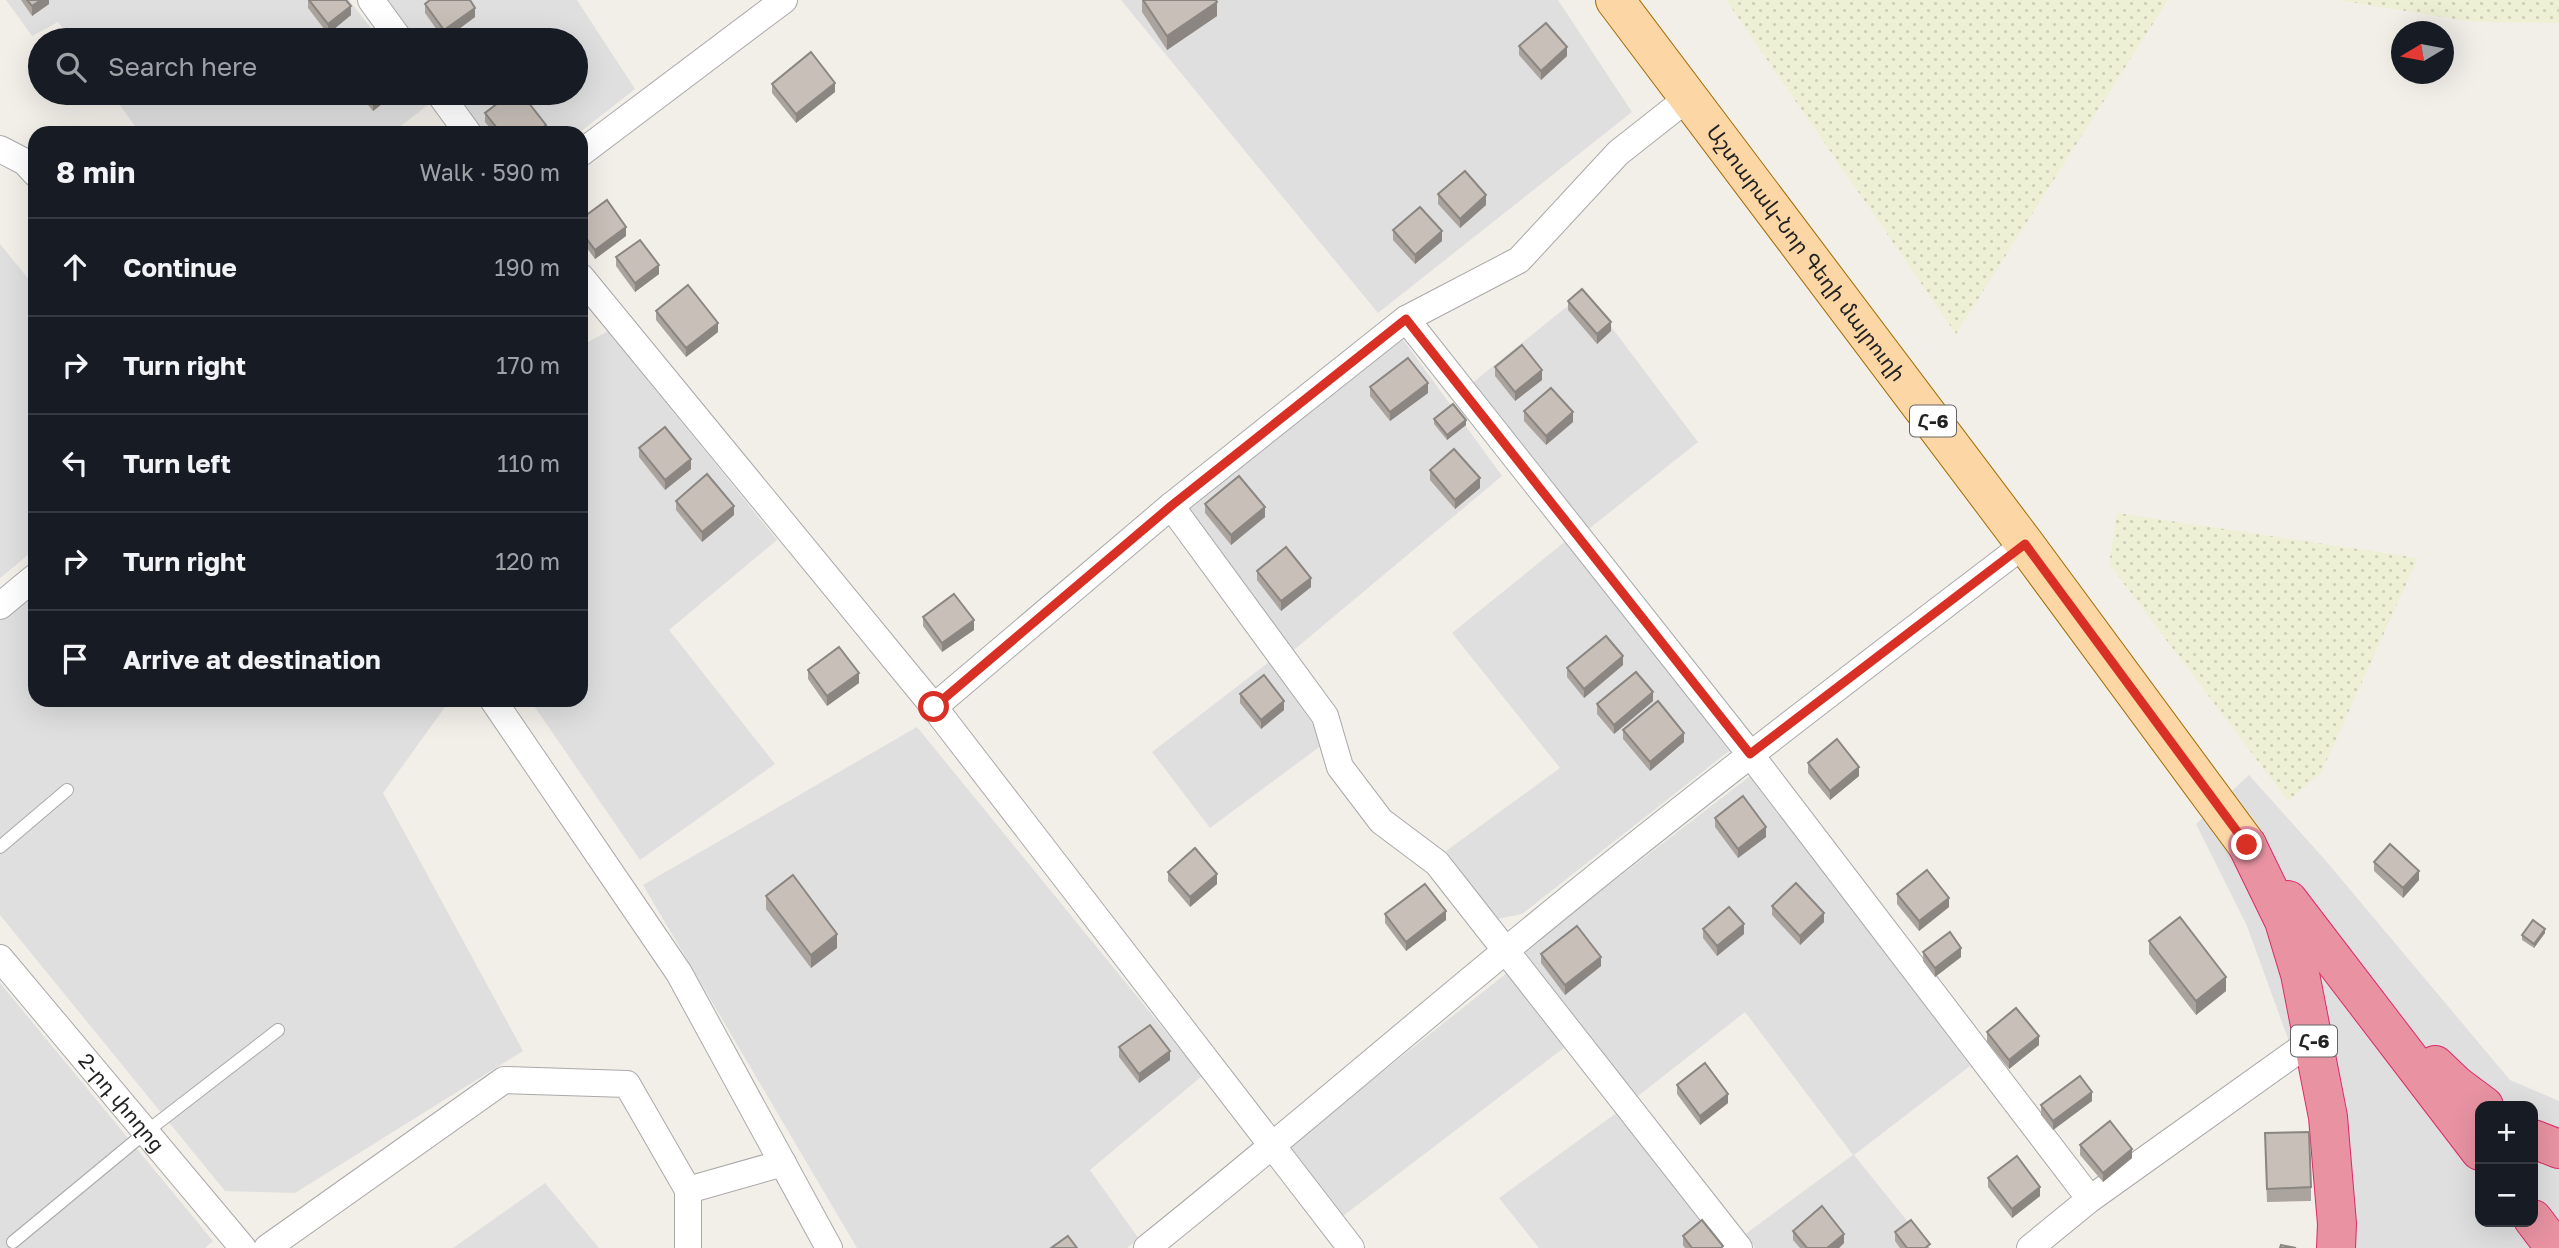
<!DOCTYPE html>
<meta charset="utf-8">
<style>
:root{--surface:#171b24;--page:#20242c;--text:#f1f3f6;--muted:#9ea1a6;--line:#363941}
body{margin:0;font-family:"Golos Text","Noto Sans Armenian",sans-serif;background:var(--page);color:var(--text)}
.controls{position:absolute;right:21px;bottom:21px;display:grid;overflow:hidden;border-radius:14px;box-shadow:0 7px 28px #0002}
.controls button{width:63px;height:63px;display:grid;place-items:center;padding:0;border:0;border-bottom:2px solid var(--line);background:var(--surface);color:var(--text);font:35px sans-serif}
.compass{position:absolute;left:2391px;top:21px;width:63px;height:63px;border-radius:50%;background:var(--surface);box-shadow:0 7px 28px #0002;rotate:260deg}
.stop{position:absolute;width:21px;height:21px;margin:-16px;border:5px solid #d93025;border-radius:50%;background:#fff}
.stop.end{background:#d93025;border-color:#fff;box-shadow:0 2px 7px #0008}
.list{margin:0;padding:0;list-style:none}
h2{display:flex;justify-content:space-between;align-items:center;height:91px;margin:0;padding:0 28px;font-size:30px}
h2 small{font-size:23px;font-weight:400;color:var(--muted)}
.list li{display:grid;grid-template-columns:46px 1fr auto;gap:21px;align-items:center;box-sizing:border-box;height:98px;padding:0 28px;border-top:2px solid var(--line)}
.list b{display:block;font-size:26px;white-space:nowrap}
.list em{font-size:23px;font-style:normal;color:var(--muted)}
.icon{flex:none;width:38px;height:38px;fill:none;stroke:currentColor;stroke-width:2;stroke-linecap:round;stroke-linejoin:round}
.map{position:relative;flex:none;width:2559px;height:1248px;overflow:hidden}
.search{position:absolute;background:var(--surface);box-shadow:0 7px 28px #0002;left:28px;top:28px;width:560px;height:77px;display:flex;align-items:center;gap:18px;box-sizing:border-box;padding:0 24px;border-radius:38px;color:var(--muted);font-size:26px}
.panel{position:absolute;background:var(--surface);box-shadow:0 7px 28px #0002;left:28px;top:126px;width:560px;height:581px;border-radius:21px}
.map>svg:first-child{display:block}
.residential{fill:#e0dfdf;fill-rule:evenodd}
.farmland{fill:url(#farmland-dots)}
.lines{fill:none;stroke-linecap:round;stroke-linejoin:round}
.lane-casing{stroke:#a9a9a9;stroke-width:14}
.street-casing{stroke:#a9a9a9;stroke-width:28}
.primary-casing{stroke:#a06b00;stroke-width:40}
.highway-casing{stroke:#dc2a67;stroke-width:40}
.lane{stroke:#fff;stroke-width:12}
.street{stroke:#fff;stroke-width:26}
.primary{stroke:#fcd6a4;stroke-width:38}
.highway{stroke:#e892a2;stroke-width:38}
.wall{fill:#aba49e}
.shaded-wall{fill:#8b8681}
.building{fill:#c7bfb8;stroke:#8b8681;stroke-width:2}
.route{stroke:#d93025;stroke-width:9}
.labels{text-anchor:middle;stroke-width:7;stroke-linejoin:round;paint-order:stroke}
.shield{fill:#fff;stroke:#646464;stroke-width:2}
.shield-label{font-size:19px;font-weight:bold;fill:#222}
.street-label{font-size:21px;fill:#222;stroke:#fff}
</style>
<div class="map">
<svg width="2559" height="1248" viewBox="0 0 2559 1248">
<defs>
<pattern id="farmland-dots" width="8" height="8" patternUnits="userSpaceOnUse" patternTransform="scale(1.75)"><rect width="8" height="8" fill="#eef0d5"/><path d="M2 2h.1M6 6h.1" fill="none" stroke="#ccceb7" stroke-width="1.8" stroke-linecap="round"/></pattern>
</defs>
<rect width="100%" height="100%" fill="#f2efe9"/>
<g class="residential">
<polygon points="6,0 349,0 380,40 72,40 58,22 32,36"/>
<polygon points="386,0 577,0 635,89 579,133 484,133 454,93 576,93 576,40 416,40"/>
<polygon points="1121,0 1558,0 1632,112 1378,313"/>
<polygon points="111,93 420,93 429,104 392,133 140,133"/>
<polygon points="0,244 35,287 35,549 0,578"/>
<polygon points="1585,292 1698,442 1585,532 1471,384"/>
<polygon points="608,331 777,540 669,630 775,764 640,860 530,700 581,700 581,346"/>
<polygon points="1402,338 1502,476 1289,654 1185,508"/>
<polygon points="1567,540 1729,751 1522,914 1497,919 1446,851 1560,768 1452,633"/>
<polygon points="35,588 35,700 438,700 445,707 383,793 523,1051 295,1193 225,1191 0,915 0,618"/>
<polygon points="1269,662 1326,742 1210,828 1152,752"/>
<polygon points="917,727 1202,1076 1090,1170 1139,1239 1127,1248 857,1248 643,885"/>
<polygon points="1754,773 1970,1066 1854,1155 1929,1248 1755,1248 1744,1235 1853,1155 1745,1012 1633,1100 1519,954"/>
<path d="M 2249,775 L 2326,861 L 2510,1080 L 2559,1101 L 2559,1248 L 2322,1248 L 2319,1124 L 2247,926 L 2196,824 ZM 2480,1106 L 2533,1106 L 2533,1222 L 2480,1222 Z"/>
<polygon points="1508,972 1565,1047 1343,1216 1284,1150"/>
<polygon points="0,983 213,1241 205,1248 0,1248"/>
<polygon points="1619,1111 1723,1248 1539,1248 1499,1198"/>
<polygon points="545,1183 599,1248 453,1248"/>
</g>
<g class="farmland">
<polygon points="1726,0 2168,0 1956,334"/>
<polygon points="2337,0 2559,0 2559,23 2474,22"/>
<polygon points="2117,513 2418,558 2321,773 2288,801 2109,564"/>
</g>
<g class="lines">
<g class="lane-casing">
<g id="lane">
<polyline points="0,847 67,790"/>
<polyline points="13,1242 146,1132 278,1030"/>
</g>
</g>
<g class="street-casing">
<g id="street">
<polyline points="371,0 400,40"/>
<polyline points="439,93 468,133"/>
<polyline points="0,149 25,162 35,173"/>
<polyline points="581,153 784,0"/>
<polyline points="581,277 934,707 1351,1248"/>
<polyline points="1406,319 1750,754 2090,1199"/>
<polyline points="1171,506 1325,716 1340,767 1381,821 1437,863 1739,1248"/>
<polyline points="0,606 35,577"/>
<polyline points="493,700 679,973 829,1248"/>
<polyline points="934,707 1171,506 1406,319 1519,260 1618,153 1689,97"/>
<path id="s1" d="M 0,958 L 243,1248"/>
<polyline points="688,1190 783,1163"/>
<polyline points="267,1248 504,1080 627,1084 688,1190 688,1248"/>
<path d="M 1147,1248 C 1268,1151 1385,1050 1504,952 C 1674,811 1850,678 2025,544"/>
<polyline points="2030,1248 2090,1199 2314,1039"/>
</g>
</g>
<g class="primary-casing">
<g id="primary">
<path id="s2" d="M 1615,0 L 2025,544 L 2247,845"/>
</g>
</g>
<g class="highway-casing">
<g id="highway">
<polyline points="2247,845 2284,921 2300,974 2328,1117 2337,1224 2336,1248"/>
<polyline points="2288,900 2480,1151"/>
<polyline points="2435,1065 2456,1085 2484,1106"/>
<polyline points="2533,1139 2559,1149"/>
<polyline points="2533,1219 2555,1248"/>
</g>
</g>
<use href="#lane" class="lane"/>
<use href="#street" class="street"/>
<use href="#primary" class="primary"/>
<use href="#highway" class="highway"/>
</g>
<g class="wall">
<polygon points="21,0 49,0 49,4 32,16"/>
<polygon points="308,0 346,0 351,15 328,34 308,8"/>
<polygon points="1142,0 1216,0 1217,16 1167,50 1142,12"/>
<polygon points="425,4 475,17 444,40 425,13"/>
<polygon points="1519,46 1567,56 1541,80 1519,55"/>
<polygon points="772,84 835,92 796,123 772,93"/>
<polygon points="358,93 396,93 373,111"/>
<polygon points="485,113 546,133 494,133 485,122"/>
<polygon points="1438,194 1486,205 1460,228 1438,204"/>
<polygon points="581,219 626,236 595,259 581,240"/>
<polygon points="1393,230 1442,241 1415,264 1393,240"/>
<polygon points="616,257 659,274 635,292 616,266"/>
<polygon points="1568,301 1611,331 1597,344 1568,310"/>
<polygon points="656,311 718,332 686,357 656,320"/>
<polygon points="1495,367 1542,380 1515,401 1495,376"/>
<polygon points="1370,387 1428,393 1390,421 1370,396"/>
<polygon points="1524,411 1573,422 1546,445 1524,421"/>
<polygon points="1434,419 1466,425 1447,440 1434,424"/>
<polygon points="639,448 691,469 665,490 639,457"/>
<polygon points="1430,470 1480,488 1455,509 1430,480"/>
<polygon points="676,501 734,515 702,542 676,510"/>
<polygon points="1205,504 1265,517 1231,545 1205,513"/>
<polygon points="1257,571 1311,587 1281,611 1257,580"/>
<polygon points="923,617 974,630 942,652 923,626"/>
<polygon points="1623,665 1584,698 1567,677 1567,668"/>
<polygon points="808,670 859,683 827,706 808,679"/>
<polygon points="1240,694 1284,710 1261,729 1240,703"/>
<polygon points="1653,701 1614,734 1597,714 1597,704"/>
<polygon points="1623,730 1684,742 1650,771 1623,739"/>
<polygon points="1808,763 1859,776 1830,800 1808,773"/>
<polygon points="1715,818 1766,837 1738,858 1715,827"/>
<polygon points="2374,862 2419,880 2403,898 2374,871"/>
<polygon points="1168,872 1217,884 1190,907 1168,881"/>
<polygon points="1897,894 1949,907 1919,931 1897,904"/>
<polygon points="766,896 837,948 811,968 766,909"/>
<polygon points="1772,906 1824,922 1800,945 1772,915"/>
<polygon points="1385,914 1446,920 1406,951 1385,923"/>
<polygon points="1703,929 1744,934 1717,956 1703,938"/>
<polygon points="2545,933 2534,948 2522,940 2522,935"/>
<polygon points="2149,941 2226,991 2196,1015 2149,954"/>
<polygon points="1923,952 1961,957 1935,977 1923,961"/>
<polygon points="1541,954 1601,966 1565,995 1541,963"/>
<polygon points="1987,1032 2039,1045 2009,1069 1987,1042"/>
<polygon points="1119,1047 1170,1060 1139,1083 1119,1057"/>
<polygon points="1677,1085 1728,1103 1700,1125 1677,1094"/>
<polygon points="2092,1101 2053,1130 2041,1115 2041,1105"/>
<polygon points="2080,1145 2132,1158 2103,1182 2080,1155"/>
<polygon points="2265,1147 2311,1187 2311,1201 2267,1202"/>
<polygon points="1988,1178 2040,1196 2012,1218 1988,1187"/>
<polygon points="1793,1231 1844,1243 1839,1248 1800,1248 1793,1240"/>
<polygon points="1895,1232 1930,1248 1900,1248 1895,1241"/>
<polygon points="1683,1236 1723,1248 1685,1248 1683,1245"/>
</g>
<g class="shaded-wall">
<polygon points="41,0 49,0 49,4 32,16 32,6"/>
<polygon points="1217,2 1217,16 1167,50 1167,36"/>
<polygon points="351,6 351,15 328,34 328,24"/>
<polygon points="475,8 475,17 444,40 444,30"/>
<polygon points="1567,47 1567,56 1541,80 1541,71"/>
<polygon points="835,83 835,92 796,123 796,114"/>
<polygon points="385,93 396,93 373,111 373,102"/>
<polygon points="546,125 546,133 536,133"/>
<polygon points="1486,195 1486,205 1460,228 1460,219"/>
<polygon points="626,227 626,236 595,259 595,250"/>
<polygon points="1442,231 1442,241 1415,264 1415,255"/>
<polygon points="659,265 659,274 635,292 635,283"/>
<polygon points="1611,322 1611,331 1597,344 1597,334"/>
<polygon points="718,323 718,332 686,357 686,348"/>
<polygon points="1542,370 1542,380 1515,401 1515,392"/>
<polygon points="1428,383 1428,393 1390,421 1390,412"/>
<polygon points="1573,412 1573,422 1546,445 1546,436"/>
<polygon points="1466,420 1466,425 1447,440 1447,435"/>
<polygon points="691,459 691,469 665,490 665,480"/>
<polygon points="1480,478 1480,488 1455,509 1455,500"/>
<polygon points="734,506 734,515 702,542 702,532"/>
<polygon points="1265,507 1265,517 1231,545 1231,535"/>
<polygon points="1311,578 1311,587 1281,611 1281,601"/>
<polygon points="974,620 974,630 942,652 942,643"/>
<polygon points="1623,656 1623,665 1584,698 1584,689"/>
<polygon points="859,673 859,683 827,706 827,696"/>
<polygon points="1653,692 1653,701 1614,734 1614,725"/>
<polygon points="1284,701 1284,710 1261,729 1261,720"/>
<polygon points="1684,733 1684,742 1650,771 1650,762"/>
<polygon points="1859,767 1859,776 1830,800 1830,791"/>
<polygon points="1766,827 1766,837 1738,858 1738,849"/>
<polygon points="2419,871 2419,880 2403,898 2403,888"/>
<polygon points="1217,874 1217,884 1190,907 1190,897"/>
<polygon points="1949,898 1949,907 1919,931 1919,921"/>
<polygon points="1446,911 1446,920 1406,951 1406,942"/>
<polygon points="1824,913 1824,922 1800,945 1800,936"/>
<polygon points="1744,924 1744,934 1717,956 1717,946"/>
<polygon points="2545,929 2545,933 2534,948 2534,944"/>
<polygon points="837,934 837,948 811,968 811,955"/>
<polygon points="1961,948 1961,957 1935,977 1935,968"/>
<polygon points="1601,957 1601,966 1565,995 1565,985"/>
<polygon points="2226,977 2226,991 2196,1015 2196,1001"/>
<polygon points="2039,1036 2039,1045 2009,1069 2009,1060"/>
<polygon points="1170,1051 1170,1060 1139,1083 1139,1074"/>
<polygon points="2092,1092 2092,1101 2053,1130 2053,1121"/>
<polygon points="1728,1094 1728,1103 1700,1125 1700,1116"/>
<polygon points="2132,1149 2132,1158 2103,1182 2103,1173"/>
<polygon points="2040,1187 2040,1196 2012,1218 2012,1209"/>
<polygon points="1844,1234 1844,1243 1839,1248 1827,1248"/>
</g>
<g class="building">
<polygon points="27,0 41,0 32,6"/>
<polygon points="309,0 346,0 351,6 328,24"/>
<polygon points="430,0 470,0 475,8 444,30 425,4"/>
<polygon points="1143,0 1216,0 1217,2 1167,36"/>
<polygon points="1546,23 1567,47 1541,71 1519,46"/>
<polygon points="811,52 835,83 796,114 772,84"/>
<polygon points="365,93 385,93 373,102"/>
<polygon points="511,93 521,93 546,125 536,133 501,133 485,113"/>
<polygon points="1465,171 1486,195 1460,219 1438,194"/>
<polygon points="607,200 626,227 595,250 581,231 581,219"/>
<polygon points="1420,207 1442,231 1415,255 1393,230"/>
<polygon points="640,240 659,265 635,283 616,257"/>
<polygon points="688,285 718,323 686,348 656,311"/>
<polygon points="1582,289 1611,322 1597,334 1568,301"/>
<polygon points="1522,345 1542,370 1515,392 1495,367"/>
<polygon points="1408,358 1428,383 1390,412 1370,387"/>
<polygon points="1551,388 1573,412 1546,436 1524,411"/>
<polygon points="1453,404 1466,420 1447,435 1434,419"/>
<polygon points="665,427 691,459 665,480 639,448"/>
<polygon points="1454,449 1480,478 1455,500 1430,470"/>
<polygon points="707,474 734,506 702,532 676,501"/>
<polygon points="1239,476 1265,507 1231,535 1205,504"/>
<polygon points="1286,547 1311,578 1281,601 1257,571"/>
<polygon points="954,594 974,620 942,643 923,617"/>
<polygon points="1606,636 1623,656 1584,689 1567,668"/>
<polygon points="839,647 859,673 827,696 808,670"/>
<polygon points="1636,672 1653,692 1614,725 1597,704"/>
<polygon points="1264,675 1284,701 1261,720 1240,694"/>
<polygon points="1658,701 1684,733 1650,762 1623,730"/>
<polygon points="1837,739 1859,767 1830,791 1808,763"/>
<polygon points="1743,796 1766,827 1738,849 1715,818"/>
<polygon points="2390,844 2419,871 2403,888 2374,862"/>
<polygon points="1195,848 1217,874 1190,897 1168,872"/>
<polygon points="1927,870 1949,898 1919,921 1897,894"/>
<polygon points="793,875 837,934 811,955 766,896"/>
<polygon points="1796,883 1824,913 1800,936 1772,906"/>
<polygon points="1425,884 1446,911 1406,942 1385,914"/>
<polygon points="1729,907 1744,924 1717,946 1703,929"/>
<polygon points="2180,917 2226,977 2196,1001 2149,941"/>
<polygon points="2533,920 2545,929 2534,944 2522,935"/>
<polygon points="1577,926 1601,957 1565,985 1541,954"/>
<polygon points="1950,932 1961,948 1935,968 1923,952"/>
<polygon points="2016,1008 2039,1036 2009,1060 1987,1032"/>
<polygon points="1150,1025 1170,1051 1139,1074 1119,1047"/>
<polygon points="1705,1063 1728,1094 1700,1116 1677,1085"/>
<polygon points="2080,1076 2092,1092 2053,1121 2041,1105"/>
<polygon points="2110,1121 2132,1149 2103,1173 2080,1145"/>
<polygon points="2309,1132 2311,1187 2267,1189 2265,1133"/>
<polygon points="2017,1156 2040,1187 2012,1209 1988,1178"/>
<polygon points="1822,1206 1844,1234 1827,1248 1807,1248 1793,1231"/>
<polygon points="1702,1220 1723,1246 1721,1248 1692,1248 1683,1236"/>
<polygon points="1911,1220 1930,1244 1925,1248 1907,1248 1895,1232"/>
<polygon points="1068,1236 1077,1248 1051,1248"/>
<polygon points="2281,1245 2296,1248 2280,1248"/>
</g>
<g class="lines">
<polyline class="route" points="934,707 1171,506 1406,319 1750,754 2025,544 2247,845"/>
</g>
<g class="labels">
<g class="shield">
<rect x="1910" y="405.5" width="46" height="31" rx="5"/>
<rect x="2291" y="1025.5" width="46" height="31" rx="5"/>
</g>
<g class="shield-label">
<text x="1933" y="428">Հ-6</text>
<text x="2314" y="1048">Հ-6</text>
</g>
<g class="street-label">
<text dy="7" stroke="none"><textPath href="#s2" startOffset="317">Աշտարակ-Նոր Գեղի մայրուղի</textPath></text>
<text dy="7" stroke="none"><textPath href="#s1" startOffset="189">2-րդ փողոց</textPath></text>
</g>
</g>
</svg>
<div class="controls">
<button>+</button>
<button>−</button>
</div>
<svg class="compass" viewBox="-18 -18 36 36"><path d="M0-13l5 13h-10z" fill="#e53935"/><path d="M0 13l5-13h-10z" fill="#9ea1a6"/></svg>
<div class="stop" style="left:934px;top:707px"></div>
<div class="stop end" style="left:2247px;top:845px"></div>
<div class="search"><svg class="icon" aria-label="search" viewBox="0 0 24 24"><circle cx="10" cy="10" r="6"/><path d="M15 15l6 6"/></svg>Search here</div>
<section class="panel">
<h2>8 min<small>Walk · 590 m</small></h2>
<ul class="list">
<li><svg class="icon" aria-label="ahead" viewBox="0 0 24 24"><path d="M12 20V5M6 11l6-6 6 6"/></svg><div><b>Continue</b></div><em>190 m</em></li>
<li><svg class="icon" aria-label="right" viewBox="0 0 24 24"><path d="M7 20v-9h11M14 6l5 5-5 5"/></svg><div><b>Turn right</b></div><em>170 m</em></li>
<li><svg class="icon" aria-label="left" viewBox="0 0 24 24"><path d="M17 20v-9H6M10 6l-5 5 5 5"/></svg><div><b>Turn left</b></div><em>110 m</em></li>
<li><svg class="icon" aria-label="right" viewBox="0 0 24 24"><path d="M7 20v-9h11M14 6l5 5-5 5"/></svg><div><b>Turn right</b></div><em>120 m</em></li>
<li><svg class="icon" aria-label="arrive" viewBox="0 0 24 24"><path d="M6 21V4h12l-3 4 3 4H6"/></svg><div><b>Arrive at destination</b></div></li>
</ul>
</section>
</div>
